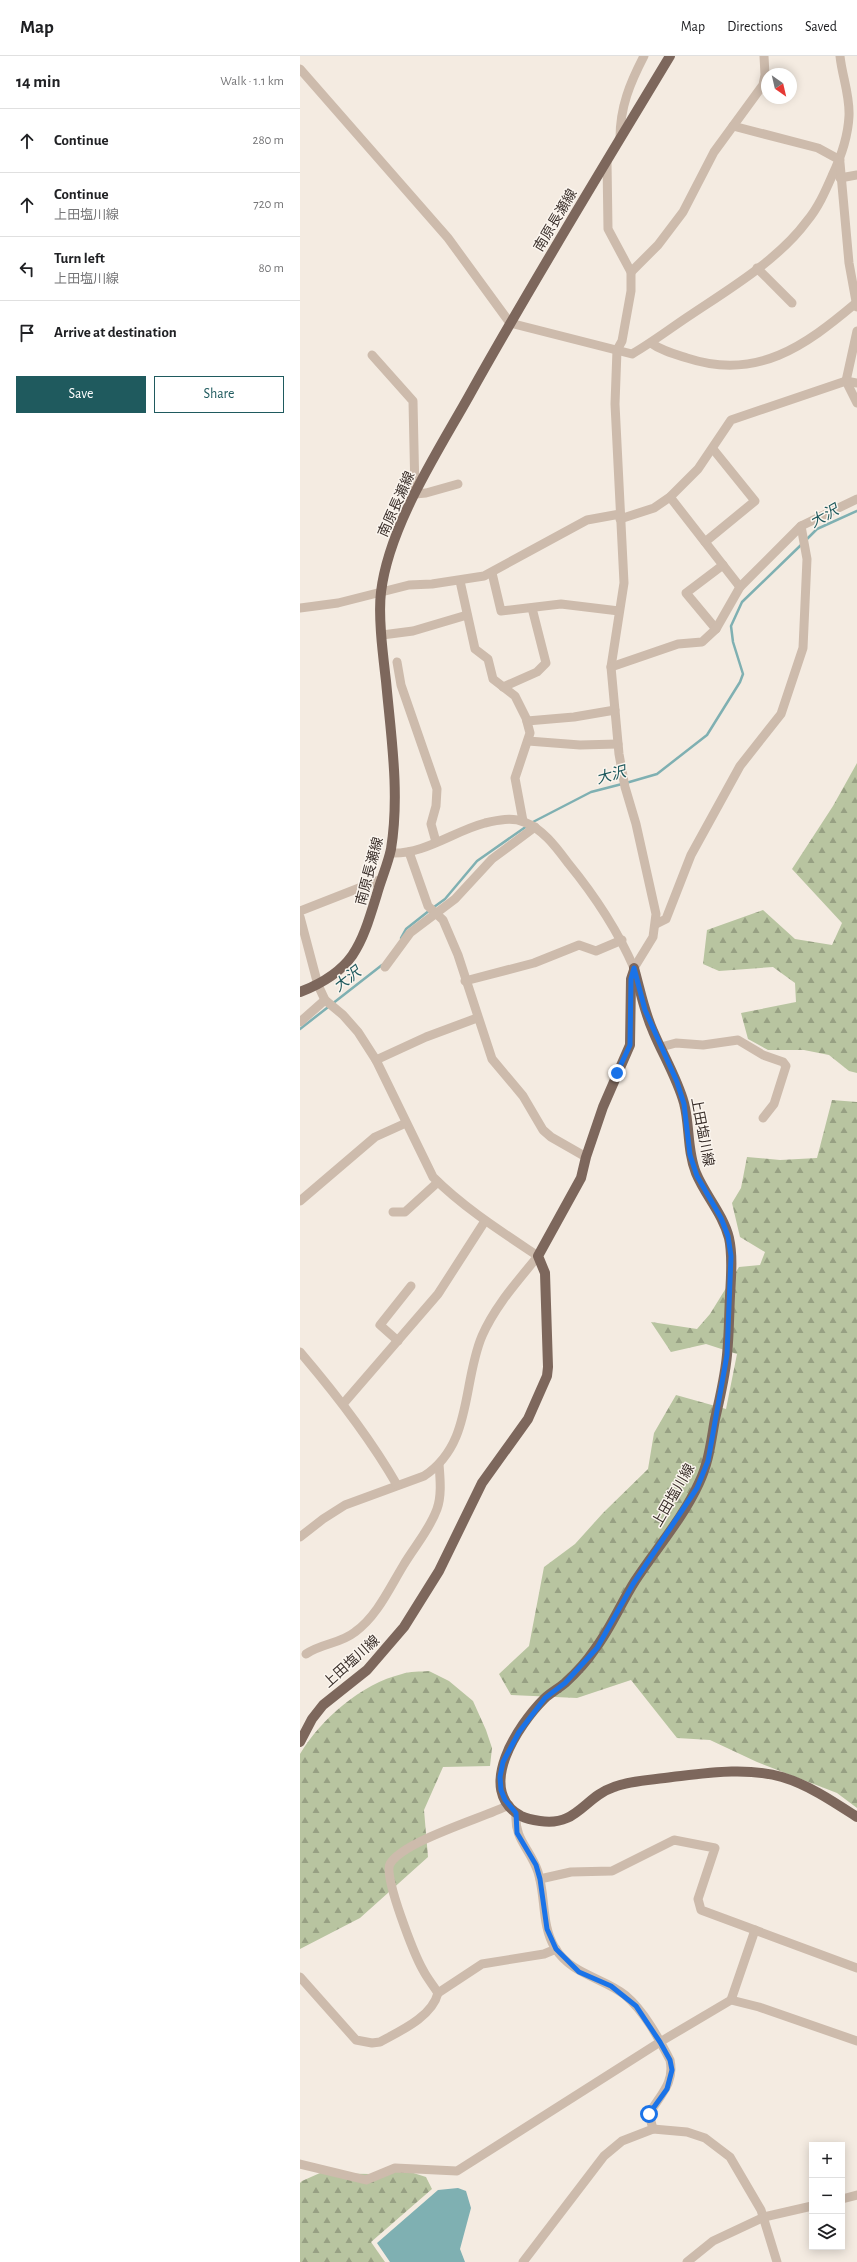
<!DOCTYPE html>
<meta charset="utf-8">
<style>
:root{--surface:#fff;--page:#f6f6f6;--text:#202124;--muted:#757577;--line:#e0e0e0;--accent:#1f5a5e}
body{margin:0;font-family:"Alegreya Sans","Noto Sans JP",sans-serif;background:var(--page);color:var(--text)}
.controls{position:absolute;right:12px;bottom:12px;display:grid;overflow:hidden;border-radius:0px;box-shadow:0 2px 10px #0003}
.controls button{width:36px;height:36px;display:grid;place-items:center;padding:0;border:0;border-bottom:1px solid var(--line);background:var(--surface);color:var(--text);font:20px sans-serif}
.compass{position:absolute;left:461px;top:12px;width:36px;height:36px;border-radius:50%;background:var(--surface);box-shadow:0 2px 10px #0003;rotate:146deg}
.stop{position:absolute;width:12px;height:12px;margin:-9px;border:3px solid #1a73e8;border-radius:50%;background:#fff}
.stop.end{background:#1a73e8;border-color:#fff;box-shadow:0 1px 4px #0008}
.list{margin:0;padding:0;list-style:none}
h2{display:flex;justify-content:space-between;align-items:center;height:52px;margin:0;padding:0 16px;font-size:17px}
h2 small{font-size:13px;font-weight:400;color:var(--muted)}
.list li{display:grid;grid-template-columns:26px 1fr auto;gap:12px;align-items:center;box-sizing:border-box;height:64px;padding:0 16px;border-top:1px solid var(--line)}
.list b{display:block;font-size:15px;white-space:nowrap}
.list p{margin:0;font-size:13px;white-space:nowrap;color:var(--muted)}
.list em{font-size:13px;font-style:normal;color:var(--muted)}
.actions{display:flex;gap:8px;padding:12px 16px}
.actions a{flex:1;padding:9px 0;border:1px solid var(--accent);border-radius:0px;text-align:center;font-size:14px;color:var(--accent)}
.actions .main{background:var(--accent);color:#fff}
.icon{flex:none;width:22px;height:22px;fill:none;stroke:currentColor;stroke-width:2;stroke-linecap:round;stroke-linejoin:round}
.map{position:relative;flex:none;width:557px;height:2206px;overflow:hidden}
header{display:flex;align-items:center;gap:24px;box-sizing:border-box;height:56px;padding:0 20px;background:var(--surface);border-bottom:1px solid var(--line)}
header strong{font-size:19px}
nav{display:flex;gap:22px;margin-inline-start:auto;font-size:14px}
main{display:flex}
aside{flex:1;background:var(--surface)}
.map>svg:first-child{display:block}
.forest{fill:url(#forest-firs)}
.water{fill:#7fb0b2}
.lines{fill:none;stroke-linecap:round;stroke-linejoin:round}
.stream{stroke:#7fb0b2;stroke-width:2.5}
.minor{stroke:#cdbbac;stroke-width:9}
.major{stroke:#7d675c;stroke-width:10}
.route{stroke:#1a73e8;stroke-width:5}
.labels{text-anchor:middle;stroke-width:3;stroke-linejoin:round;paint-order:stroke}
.street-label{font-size:14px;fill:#3b302b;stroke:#fbf5ee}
.water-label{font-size:15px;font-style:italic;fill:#1f5a5e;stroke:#fbf5ee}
</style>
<header>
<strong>Map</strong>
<nav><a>Map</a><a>Directions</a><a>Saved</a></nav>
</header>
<main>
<aside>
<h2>14 min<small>Walk · 1.1 km</small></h2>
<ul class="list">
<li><svg class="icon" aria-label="ahead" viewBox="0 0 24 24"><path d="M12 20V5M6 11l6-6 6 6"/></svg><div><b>Continue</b></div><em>280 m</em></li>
<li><svg class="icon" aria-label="ahead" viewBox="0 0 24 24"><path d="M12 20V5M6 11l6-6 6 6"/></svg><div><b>Continue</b><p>上田塩川線</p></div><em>720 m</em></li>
<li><svg class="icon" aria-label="left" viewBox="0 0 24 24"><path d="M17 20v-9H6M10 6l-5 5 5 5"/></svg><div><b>Turn left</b><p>上田塩川線</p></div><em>80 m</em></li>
<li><svg class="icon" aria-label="arrive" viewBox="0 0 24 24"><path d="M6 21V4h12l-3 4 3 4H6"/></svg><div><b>Arrive at destination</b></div></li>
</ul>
<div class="actions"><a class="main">Save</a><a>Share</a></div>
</aside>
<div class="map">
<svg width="557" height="2206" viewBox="0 0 557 2206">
<defs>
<pattern id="forest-firs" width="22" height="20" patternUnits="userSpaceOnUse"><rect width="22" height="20" fill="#b8c4a0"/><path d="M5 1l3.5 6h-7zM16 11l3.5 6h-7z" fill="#97a083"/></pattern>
</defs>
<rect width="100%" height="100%" fill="#f4ebe1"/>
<g class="forest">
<polygon points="557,707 557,1017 549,1015 529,999 504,994 468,994 448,983 441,957 496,946 495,927 473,911 419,915 403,908 407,874 463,854 495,883 532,889 542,867 492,813 533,750"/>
<polygon points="532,1044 557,1046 557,1752 537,1737 457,1706 410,1684 377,1682 331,1624 277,1642 211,1639 199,1618 229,1590 244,1511 275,1488 303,1457 348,1413 354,1377 376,1339 426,1353 437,1298 406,1288 371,1296 351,1266 397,1273 410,1258 439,1211 460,1209 465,1196 440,1181 432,1147 441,1132 447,1101 480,1104 517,1102"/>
<path d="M 129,1615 L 149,1625 L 173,1645 L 186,1674 L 192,1692 L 190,1710 L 143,1711 L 124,1754 L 128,1801 L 60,1862 L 0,1893 L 0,1698 C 21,1663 61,1628 102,1618 C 110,1615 120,1616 129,1615 Z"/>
<polygon points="104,2114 126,2121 132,2133 71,2186 85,2206 0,2206 0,2127 2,2125 20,2117 71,2118"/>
</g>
<polygon class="water" points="158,2132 166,2135 171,2152 160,2193 165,2206 90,2206 77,2187 138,2134"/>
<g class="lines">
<g class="stream">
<polyline points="506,484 517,473 557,455"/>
<polyline points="326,727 357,718 407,679 440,626 443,618 433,586 431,570 442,546 502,488"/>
<polyline points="231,767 291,736 322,728"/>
<polyline points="134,851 145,843 177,805 227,770"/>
<polyline points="101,882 106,873 130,854"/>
<polyline points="0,973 82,909"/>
</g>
<g class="minor">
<path d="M 0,13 L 148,182 L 210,267 L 332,298 C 353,286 372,271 392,258 C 431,232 479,203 507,165 C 518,152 525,136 532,120 C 541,101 548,81 549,60 C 550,39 542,20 540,0"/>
<polyline points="433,70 518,92 540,104"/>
<path d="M 320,82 C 320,51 330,27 344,0"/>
<polyline points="307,106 308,173 331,216 331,235 322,285 317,294 315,348 324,527 311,611 319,698 325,731 336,768 356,858 353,881 334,912"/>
<polyline points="540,107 549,207 557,251"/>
<polyline points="540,122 557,119"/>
<polyline points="457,212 492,247"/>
<polyline points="331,216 358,189 383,156 414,96 463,29 465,19 464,0"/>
<polyline points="557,275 546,325 557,347"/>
<path d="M 351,287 C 362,295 374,298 387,302 C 457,325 505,290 556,247"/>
<polyline points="72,299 113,345 115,438 126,437 158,428"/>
<polyline points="370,441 440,531"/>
<polyline points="320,463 354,452 370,441 398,413 431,364 546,325 557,327"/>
<polyline points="405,486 455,445 413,393"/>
<polyline points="192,517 201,555 261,548 319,555"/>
<polyline points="160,525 175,593 188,603 193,623 215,640 226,662 230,677 215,722 223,765"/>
<polyline points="0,552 38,547 109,529 132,528 184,520 287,464 320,458"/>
<polyline points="416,573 386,537 423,509"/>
<polyline points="82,579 113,575 167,559"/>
<polyline points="97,606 101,629 137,733 136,750 131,768 136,786"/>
<polyline points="311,611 378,588 402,586 416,573 440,531 501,470 557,443"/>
<polyline points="203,631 237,616 246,607 232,552"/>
<polyline points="227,665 274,661 315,654"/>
<polyline points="228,685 280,689 318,688"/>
<polyline points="109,796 128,850 143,864 158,899 192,1003 223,1040 243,1074 251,1081 286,1101"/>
<path d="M 90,797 C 124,799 154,775 185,767 C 198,764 212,761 224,766 C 243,773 256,791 268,807 C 295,840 317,873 334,912"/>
<polyline points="0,855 82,823"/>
<path d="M 0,861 L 18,929 L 25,944 L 43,959 L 58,976 L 76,1004 L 133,1121 C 164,1152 202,1176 238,1200 C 217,1226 195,1250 182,1280 C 162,1327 173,1388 124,1420 L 45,1449 L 23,1463 L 0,1481"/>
<polyline points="356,868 366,863 391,799 440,710 481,658 503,592 507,503 501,470"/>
<polyline points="85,911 110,877 155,843 192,803 235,771"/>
<polyline points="165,925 234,907 279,889 296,895 322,884"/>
<polyline points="0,966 25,944"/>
<polyline points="361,991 376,987 403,989 438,984 463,999 483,1006 486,1010 474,1048 463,1062"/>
<polyline points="76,1004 126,981 177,962"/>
<polyline points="0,1145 75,1081 106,1067"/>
<polyline points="93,1156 105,1156 138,1126"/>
<polyline points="98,1285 80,1269 111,1230"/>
<path d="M 0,1296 C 35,1337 70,1382 97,1429"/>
<polyline points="43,1348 138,1238 185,1165"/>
<path d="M 6,1598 C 22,1587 40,1588 55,1576 C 77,1560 89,1533 103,1510 C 114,1491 129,1475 137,1453 C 142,1439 140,1422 139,1408"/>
<path d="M 216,1757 C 214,1784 230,1792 238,1816 C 246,1841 241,1869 255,1892 C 272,1919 302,1921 325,1939 C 344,1955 358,1981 370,2004 C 375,2027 360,2039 349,2058 L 353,2073"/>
<polyline points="240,1823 271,1816 312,1815 374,1784 415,1792 398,1843 401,1854 557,1912"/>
<path d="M 0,1921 L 56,1984 L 72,1987 L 80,1986 C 100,1975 132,1961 138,1937 C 133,1929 127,1922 123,1914 C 115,1900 83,1820 90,1808 C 103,1785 183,1762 209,1749"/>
<polyline points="138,1937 182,1908 244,1898 256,1893"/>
<polyline points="431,1944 455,1874"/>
<polyline points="0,2108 66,2124 95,2112 157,2115 360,1986 431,1944 459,1951 557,1985"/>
<polyline points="542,2143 557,2139"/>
<polyline points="223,2206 304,2100 322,2085 353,2073 387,2076 405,2082 430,2101 461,2154 477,2206"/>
<polyline points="387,2206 413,2185 464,2161 512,2150"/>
</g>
<g class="major">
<path d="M 334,912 C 340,933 344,955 353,975 C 363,999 377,1022 384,1047 C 390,1070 387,1095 396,1117 C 405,1139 423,1158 429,1182 C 433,1200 431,1221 430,1240 C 429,1260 429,1280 427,1299 C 425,1321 420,1342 415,1363 C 411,1385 409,1406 399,1427 C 383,1462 356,1493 335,1525 C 321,1547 311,1572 295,1593 C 287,1605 276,1617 265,1627 C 258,1633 250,1637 244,1643 C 219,1668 174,1734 221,1760 C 227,1763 233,1764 240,1765 C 277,1771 284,1741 314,1731 C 332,1724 353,1724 372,1721 C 407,1717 447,1711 482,1721 C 509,1729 534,1746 557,1761"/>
<path d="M 0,936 C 54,915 61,890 77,838 C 81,823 88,808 91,793 C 100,738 91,680 86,625 C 83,599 78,561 81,536 C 89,470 137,397 169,340 C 233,225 302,113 370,0"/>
<polyline points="0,1686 12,1663 23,1649 67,1614 104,1571 139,1515 182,1427 228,1363 247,1320 248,1311 245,1217 238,1200 281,1122 286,1101 303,1051 330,989 331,923 334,914"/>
</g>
</g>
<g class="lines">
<polyline class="route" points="317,1017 330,989 331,923 334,912 345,954 377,1026 384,1048 390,1099 397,1120 421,1162 428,1180 431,1200 427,1299 408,1405 397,1432 333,1528 297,1592 265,1627 245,1642 219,1676 203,1706 200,1721 201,1734 205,1744 216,1757 217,1777 236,1809 240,1823 247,1873 256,1893 279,1916 311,1930 336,1950 360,1986 370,2004 372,2014 367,2033 349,2058"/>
</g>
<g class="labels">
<g class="street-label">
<text transform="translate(255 164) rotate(-59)" y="5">南原長瀬線</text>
<text transform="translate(96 448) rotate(-66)" y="5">南原長瀬線</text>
<text transform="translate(69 815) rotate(-75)" y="5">南原長瀬線</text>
<text transform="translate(403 1076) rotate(79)" y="5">上田塩川線</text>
<text transform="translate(373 1439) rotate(-60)" y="5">上田塩川線</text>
<text transform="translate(51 1605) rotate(-42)" y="5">上田塩川線</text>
</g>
<g class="water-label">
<text transform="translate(524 460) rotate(-29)" y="5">大沢</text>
<text transform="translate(311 719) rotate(-15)" y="5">大沢</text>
<text transform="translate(47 923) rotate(-38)" y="5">大沢</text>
</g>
</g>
</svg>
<div class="controls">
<button>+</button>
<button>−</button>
<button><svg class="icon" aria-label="layers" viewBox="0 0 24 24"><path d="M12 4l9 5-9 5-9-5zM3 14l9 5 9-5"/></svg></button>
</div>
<svg class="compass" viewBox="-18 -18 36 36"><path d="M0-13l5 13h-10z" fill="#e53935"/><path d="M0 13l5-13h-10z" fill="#757577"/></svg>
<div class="stop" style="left:349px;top:2058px"></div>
<div class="stop end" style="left:317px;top:1017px"></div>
</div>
</main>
